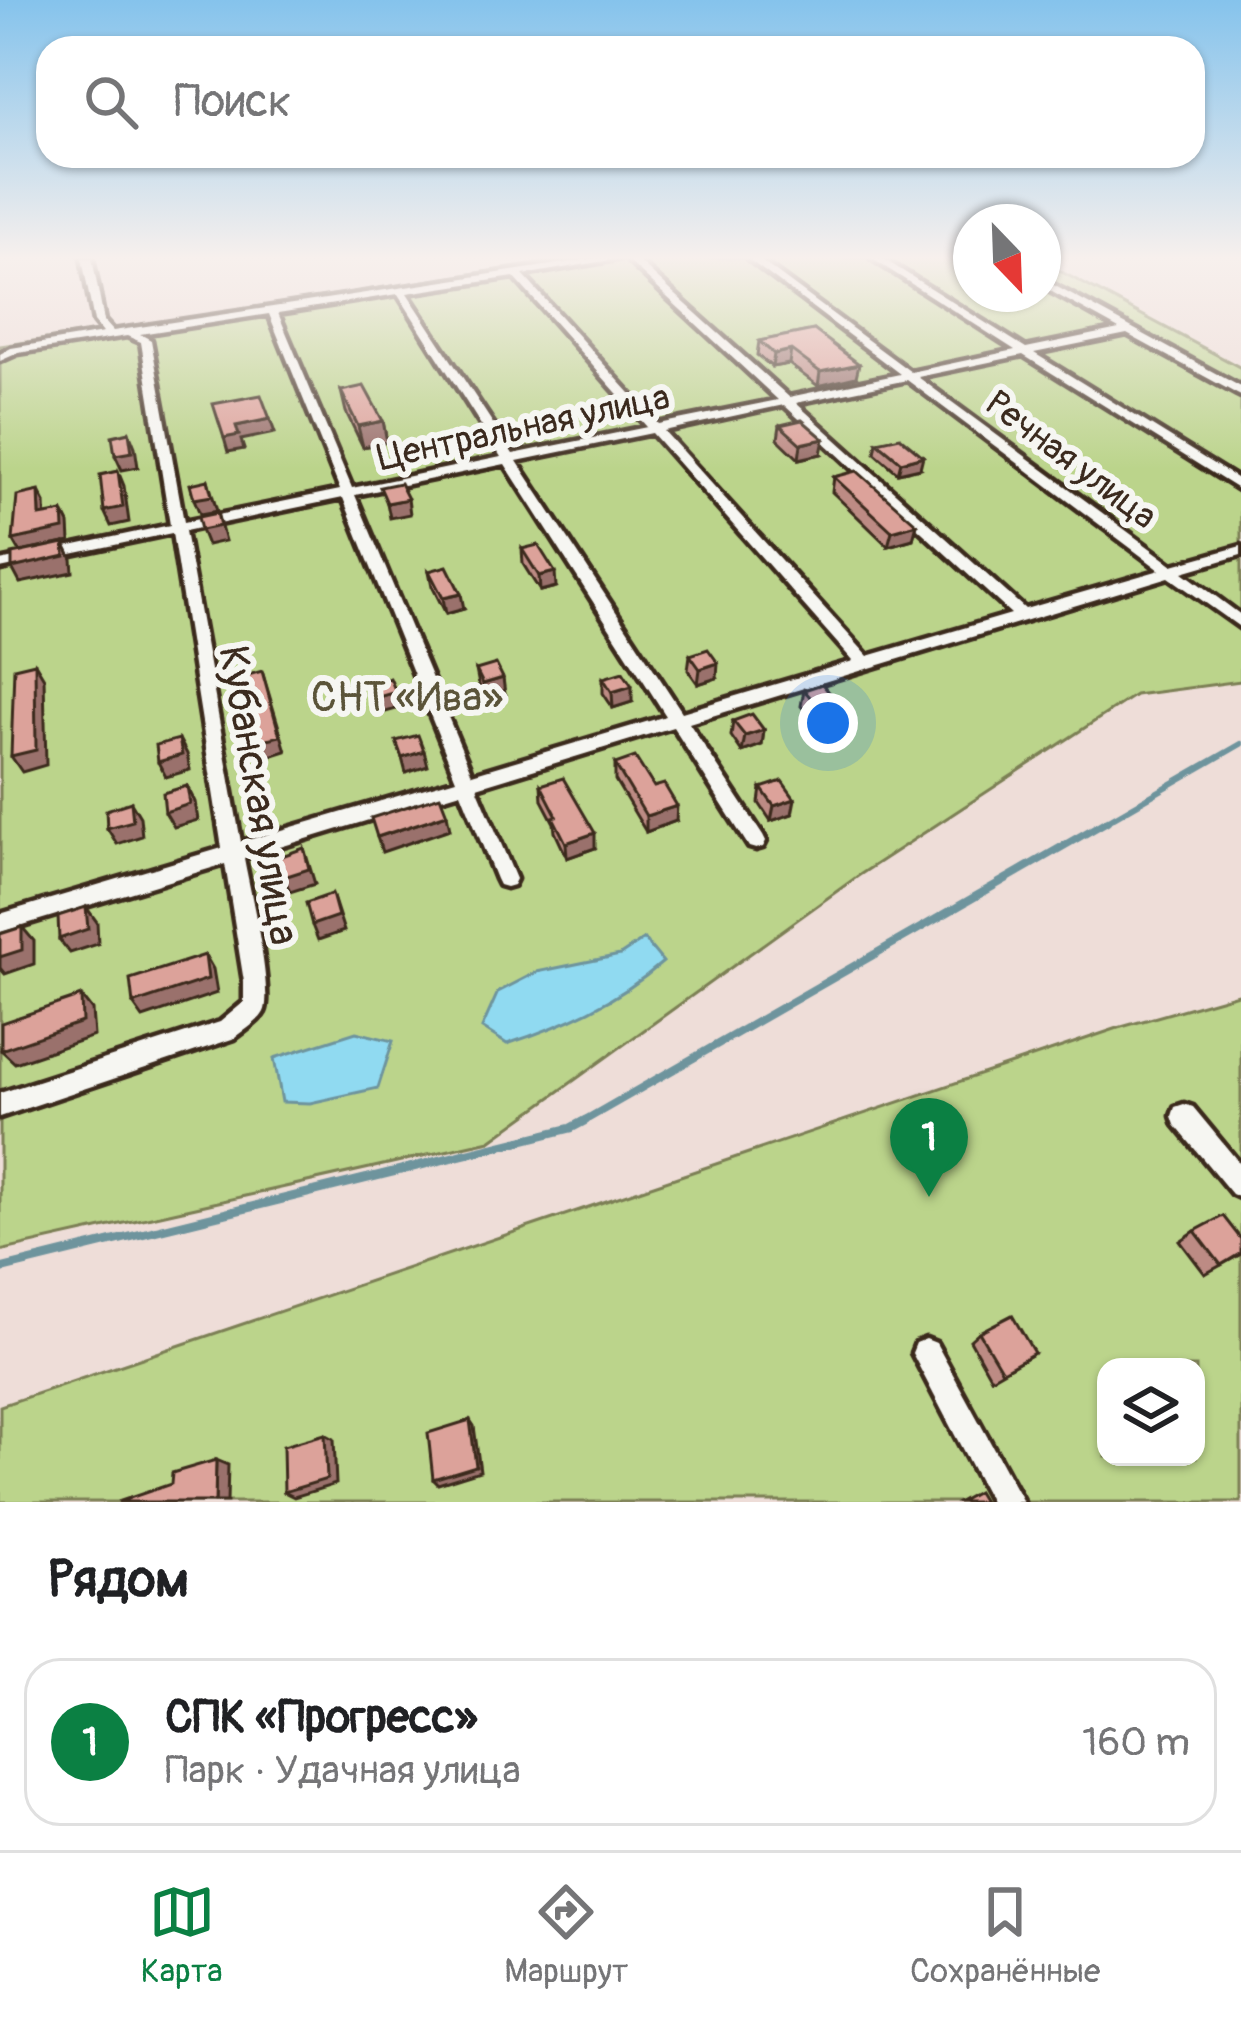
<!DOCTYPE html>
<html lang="ru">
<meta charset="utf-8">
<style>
:root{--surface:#fff;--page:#f6f6f6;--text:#202124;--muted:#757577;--line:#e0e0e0;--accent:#0b8043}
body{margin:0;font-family:Pangolin,sans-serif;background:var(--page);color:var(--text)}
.controls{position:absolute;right:36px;bottom:36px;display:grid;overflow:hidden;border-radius:24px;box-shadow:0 3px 9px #0004}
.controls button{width:108px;height:108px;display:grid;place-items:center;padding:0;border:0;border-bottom:3px solid var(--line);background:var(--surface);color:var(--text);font:60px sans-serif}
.compass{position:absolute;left:953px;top:204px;width:108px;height:108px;border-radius:50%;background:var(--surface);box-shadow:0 3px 9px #0004;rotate:157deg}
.you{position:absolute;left:828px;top:723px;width:42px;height:42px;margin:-30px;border:9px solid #fff;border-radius:50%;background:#1a73e8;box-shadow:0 0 0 18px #1a73e833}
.badge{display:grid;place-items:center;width:78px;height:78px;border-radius:50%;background:var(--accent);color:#fff;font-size:39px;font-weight:700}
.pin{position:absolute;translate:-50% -99px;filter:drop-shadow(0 3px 6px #0008)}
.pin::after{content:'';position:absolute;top:63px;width:42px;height:36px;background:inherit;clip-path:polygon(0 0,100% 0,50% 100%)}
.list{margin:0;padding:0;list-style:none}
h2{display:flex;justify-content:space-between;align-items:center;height:156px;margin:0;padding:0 48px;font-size:51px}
h2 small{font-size:39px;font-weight:400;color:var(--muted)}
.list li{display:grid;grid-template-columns:78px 1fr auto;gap:36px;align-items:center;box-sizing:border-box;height:168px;margin:0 24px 24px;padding:0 24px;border:3px solid var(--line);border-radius:36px}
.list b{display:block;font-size:45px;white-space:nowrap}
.list p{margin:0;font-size:39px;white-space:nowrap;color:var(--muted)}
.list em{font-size:39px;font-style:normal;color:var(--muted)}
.icon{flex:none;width:66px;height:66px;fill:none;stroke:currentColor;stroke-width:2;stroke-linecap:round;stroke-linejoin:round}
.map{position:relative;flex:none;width:1241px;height:1502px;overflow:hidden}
.search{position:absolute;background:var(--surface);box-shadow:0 3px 9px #0004;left:36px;right:36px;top:36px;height:132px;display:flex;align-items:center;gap:30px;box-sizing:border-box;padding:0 42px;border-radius:36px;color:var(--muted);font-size:45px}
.sheet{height:348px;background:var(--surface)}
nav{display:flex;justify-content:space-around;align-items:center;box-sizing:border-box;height:168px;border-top:3px solid var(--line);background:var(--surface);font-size:33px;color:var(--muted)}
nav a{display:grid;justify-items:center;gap:6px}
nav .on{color:var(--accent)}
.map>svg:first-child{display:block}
.green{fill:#bbd48b;stroke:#7b7f54;stroke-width:3;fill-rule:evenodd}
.water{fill:#90daf1;stroke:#6e949d;stroke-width:3}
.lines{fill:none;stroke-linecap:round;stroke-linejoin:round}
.stream-far2{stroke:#6e949d;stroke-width:6}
.stream-far1{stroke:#6e949d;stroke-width:8}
.stream{stroke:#6e949d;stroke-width:9}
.street-casing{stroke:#3b2a1e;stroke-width:9}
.street{fill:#f6f6f2;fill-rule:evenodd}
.wall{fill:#bd8b84;stroke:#3b2a1e;stroke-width:3}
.shaded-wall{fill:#9a716c;stroke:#3b2a1e;stroke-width:3}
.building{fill:#dca29a;stroke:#3b2a1e;stroke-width:3}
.labels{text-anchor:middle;stroke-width:12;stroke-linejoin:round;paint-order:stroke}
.far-street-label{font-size:36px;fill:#3b2a1e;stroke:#f6f6f2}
.park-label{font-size:42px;fill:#5b5439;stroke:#f6f6f2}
.street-label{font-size:42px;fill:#3b2a1e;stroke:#f6f6f2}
</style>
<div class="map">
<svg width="1241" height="1502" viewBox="0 0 1241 1502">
<rect width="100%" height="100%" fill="#eeddd8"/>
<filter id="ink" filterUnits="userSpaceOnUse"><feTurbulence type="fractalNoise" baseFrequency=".00833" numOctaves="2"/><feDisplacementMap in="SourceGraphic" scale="24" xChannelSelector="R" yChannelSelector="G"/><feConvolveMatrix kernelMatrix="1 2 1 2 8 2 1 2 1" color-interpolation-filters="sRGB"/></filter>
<g filter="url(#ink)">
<g class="green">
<polygon points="576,258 971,258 971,294 1043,294 1043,262 1241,368 1241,681 1135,695 858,876 490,1141 0,1251 0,346"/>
<path d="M 1241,993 L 1241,1502 L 0,1502 L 0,1406 L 1118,1028 ZM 1106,1367 L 1196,1367 L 1196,1457 L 1106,1457 Z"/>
</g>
<g class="water">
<path d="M 644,939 L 663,962 C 617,1002 565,1025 507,1044 L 482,1028 L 498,992 L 537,972 L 620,955 Z"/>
<polygon points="356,1032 393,1041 378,1088 310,1103 282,1102 274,1058"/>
</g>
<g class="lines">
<polyline class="stream-far2" points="1102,824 1241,744"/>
<polyline class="stream-far1" points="580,1123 1107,821"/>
<polyline class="stream" points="0,1269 571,1128 586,1120"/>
<g class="street-casing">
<g id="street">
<path d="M 82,258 L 92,258 L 104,321 L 113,331 L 597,258 L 622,258 L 523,275 L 658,424 L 778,400 L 625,258 L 635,258 L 789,397 L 900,374 L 747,258 L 757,258 L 911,372 L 1015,350 L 871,258 L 882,258 L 1026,348 L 1119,329 L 1043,287 L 1043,280 L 1046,281 L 1241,387 L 1241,396 L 1237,394 L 1127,334 L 1034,353 L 1241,481 L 1241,491 L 1023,355 L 918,377 L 1173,565 L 1241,546 L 1241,555 L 1183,572 L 1241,615 L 1241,628 L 1169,577 L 689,723 L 763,835 L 766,841 L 763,847 L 756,849 L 749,847 L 673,727 L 477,787 L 516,879 L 513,885 L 506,887 L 499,885 L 496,879 L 461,792 L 244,858 C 249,885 274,992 264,1012 C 259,1022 244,1030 235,1038 L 0,1117 L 0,1093 L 220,1022 L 244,1002 L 244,982 L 225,864 L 0,932 L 0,914 L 222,848 L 172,533 L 0,569 L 0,561 L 170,525 L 141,342 L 127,336 L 18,353 L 0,361 L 0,354 L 11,348 L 103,333 L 94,322 ZM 514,277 L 647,427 L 513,454 L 407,293 ZM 398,294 L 501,457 L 352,488 L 278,313 ZM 269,314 L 340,490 L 184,522 L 151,340 L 140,334 ZM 907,380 L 1160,570 L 1025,609 L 796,403 ZM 784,405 L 1011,614 L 868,656 L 664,431 ZM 652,433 L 853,661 L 682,712 L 517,461 ZM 505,464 L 666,716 L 472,774 L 355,495 ZM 343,498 L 456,779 L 241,842 L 185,531 Z"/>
<polygon points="1184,1104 1193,1107 1241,1165 1241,1198 1232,1194 1175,1125 1172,1116 1175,1107"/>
<polygon points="926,1339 936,1343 1023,1502 990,1502 912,1353 916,1343"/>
</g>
</g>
<use href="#street" class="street"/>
</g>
<g class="wall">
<polygon points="814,330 856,377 818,386 789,364 772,367 757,355 759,341"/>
<polygon points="341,391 383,421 387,442 363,447 346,412"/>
<polygon points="780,425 821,454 799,459 778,439"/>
<polygon points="877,442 920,468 898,473 875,453"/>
<polygon points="834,477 917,524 913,539 888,546 832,492"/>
<polygon points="522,549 556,587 540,591 523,564"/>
<polygon points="429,571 464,609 446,614 432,586"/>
<polygon points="690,655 717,678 698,684 688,670"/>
<polygon points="476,670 505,694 486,699 479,685"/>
<polygon points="603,678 632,702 613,708 603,693"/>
<polygon points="804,690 831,714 813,720 801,706"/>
<polygon points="733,721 764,730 762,745 742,752 731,736"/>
<polygon points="615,764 676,821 646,832 615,780"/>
<polygon points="541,785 595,848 567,858 555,832 554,823 542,800"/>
<polygon points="761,788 792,814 771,821 759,803"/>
<polygon points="1195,1231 1241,1254 1205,1274 1180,1241"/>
<polygon points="979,1332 1034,1353 991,1378 970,1340"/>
</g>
<g class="shaded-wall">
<polygon points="791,350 789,364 772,367 774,354"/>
<polygon points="859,364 856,377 818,386 820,372"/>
<polygon points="270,419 275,433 241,440 244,449 228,452 224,438 236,426"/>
<polygon points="383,421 387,442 363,447 358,426"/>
<polygon points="129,432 135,447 138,467 122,470 115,455"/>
<polygon points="824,439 821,454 799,459 801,444"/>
<polygon points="923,456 920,468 898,473 901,462"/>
<polygon points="118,471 124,486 129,522 111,526 104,511"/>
<polygon points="208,480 217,511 200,514 194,499"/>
<polygon points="39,491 45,503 46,529 40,516"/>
<polygon points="408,499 410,514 390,518 387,503"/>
<polygon points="63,512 69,524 70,542 20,552 13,540"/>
<polygon points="217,513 225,541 207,545 201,530"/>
<polygon points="917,524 913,539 888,546 892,531"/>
<polygon points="64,543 72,559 73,572 20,583 12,568"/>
<polygon points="555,572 556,587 540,591 539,576"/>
<polygon points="461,594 464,609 446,614 443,598"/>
<polygon points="35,663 44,678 46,765 22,772 11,756"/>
<polygon points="718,663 717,678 698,684 700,669"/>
<polygon points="262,671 286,751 264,758 257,742"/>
<polygon points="503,678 505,694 486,699 483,684"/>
<polygon points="632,686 632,702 613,708 612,692"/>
<polygon points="396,692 400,708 379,714 375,698"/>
<polygon points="835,699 831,714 813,720 817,705"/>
<polygon points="764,730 762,745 742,752 745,736"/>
<polygon points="179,739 187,754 190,770 166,777 158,762"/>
<polygon points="424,751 428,766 406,773 402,758"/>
<polygon points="187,786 195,802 198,820 174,827 165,812"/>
<polygon points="795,799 792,814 771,821 774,806"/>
<polygon points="131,802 140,817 142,836 117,844 107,828"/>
<polygon points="677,806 676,821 646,832 646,816"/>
<polygon points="447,814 450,829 382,852 377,837"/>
<polygon points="595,833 595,848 567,858 566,843"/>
<polygon points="304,848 315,884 290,892 284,877"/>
<polygon points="332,894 344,931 318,940 312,925"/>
<polygon points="86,907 97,922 98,944 70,953 59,939"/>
<polygon points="22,927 34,941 34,964 5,974 0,968 0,957"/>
<polygon points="205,955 213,969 217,993 143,1018 133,1004"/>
<polygon points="81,996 92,1010 94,1036 15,1063 1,1050"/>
<polygon points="470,1420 474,1426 480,1471 438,1484 433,1479"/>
<polygon points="325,1434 334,1439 336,1484 294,1497 284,1492"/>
<polygon points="216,1460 228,1465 227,1502 215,1502"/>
</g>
<g class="building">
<polygon points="814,330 859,364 820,372 791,350 774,354 759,341"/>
<polygon points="364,386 383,421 358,426 341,391"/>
<polygon points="261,395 270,419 236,426 239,435 224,438 213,404"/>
<polygon points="802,420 824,439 801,444 780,425"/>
<polygon points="129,432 132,452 115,455 112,436"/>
<polygon points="900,437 923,456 901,462 877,442"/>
<polygon points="118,471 123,507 104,511 100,475"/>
<polygon points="857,471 917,524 892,531 834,477"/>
<polygon points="208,480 212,496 194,499 190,484"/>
<polygon points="400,483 408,499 387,503 380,487"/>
<polygon points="39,491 40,516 63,512 64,529 13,540 17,496"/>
<polygon points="217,513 220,526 201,530 198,517"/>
<polygon points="64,543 65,556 12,568 12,554"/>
<polygon points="538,545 555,572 539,576 522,549"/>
<polygon points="447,566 461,594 443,598 429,571"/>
<polygon points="708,649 718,663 700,669 690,655"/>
<polygon points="35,663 36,750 11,756 14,668"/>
<polygon points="496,664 503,678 483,684 476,670"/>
<polygon points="262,671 280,736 257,742 241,677"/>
<polygon points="623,672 632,686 612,692 603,678"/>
<polygon points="390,678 396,692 375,698 369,684"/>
<polygon points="822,684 835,699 817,705 804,690"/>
<polygon points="752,714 764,730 745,736 733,721"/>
<polygon points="418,735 424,751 402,758 396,741"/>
<polygon points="179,739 182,755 158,762 156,745"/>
<polygon points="635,757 654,787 664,784 677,806 646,816 615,764"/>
<polygon points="563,778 595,833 566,843 553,817 557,816 541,785"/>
<polygon points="782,781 795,799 774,806 761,788"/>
<polygon points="187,786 190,804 165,812 163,793"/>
<polygon points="440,796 447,814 377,837 371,818"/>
<polygon points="131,802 133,821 107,828 106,810"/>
<polygon points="304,848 309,869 284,877 279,857"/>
<polygon points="332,894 338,916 312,925 306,903"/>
<polygon points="86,907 88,929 59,939 58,916"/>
<polygon points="22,927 22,950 0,957 0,934"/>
<polygon points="205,955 208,979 133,1004 130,979"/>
<polygon points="81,996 82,1022 1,1050 1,1023"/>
<polygon points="1223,1216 1241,1239 1241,1253 1221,1265 1195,1231"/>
<polygon points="1012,1315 1034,1353 1002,1371 979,1332"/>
<polygon points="470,1420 476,1466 433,1479 428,1433"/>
<polygon points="325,1434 327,1479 284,1492 283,1446"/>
<polygon points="216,1460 215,1502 118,1502 171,1484 172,1473"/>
<polygon points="977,1492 983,1502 959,1502"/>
</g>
</g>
<linearGradient id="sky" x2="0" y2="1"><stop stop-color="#85c3ec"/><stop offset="0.55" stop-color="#f7f0ed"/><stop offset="1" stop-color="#f7f0ed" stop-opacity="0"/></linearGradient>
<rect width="1241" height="469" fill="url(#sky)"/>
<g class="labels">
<g class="far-street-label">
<text transform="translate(523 426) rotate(-12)" y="13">Центральная улица</text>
<text transform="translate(1072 459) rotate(37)" y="13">Речная улица</text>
</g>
<g class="park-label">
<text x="407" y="711">СНТ «Ива»</text>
</g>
<g class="street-label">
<text transform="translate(260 795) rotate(80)" y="15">Кубанская улица</text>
</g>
</g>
</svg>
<div class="controls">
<button><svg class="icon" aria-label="layers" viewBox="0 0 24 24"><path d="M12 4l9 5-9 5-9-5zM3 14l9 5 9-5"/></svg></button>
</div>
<svg class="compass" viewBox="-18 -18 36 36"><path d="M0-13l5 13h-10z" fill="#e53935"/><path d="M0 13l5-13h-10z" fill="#757577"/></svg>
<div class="you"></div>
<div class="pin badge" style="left:929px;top:1197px">1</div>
<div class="search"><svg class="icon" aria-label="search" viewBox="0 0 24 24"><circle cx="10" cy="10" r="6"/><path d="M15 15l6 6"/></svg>Поиск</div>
</div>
<section class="sheet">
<h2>Рядом<small></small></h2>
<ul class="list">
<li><span class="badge">1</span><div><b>СПК «Прогресс»</b><p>Парк · Удачная улица</p></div><em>160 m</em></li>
</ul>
</section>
<nav>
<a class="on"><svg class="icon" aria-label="map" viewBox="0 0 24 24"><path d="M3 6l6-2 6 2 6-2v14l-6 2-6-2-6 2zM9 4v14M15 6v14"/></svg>Карта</a>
<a><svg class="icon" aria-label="directions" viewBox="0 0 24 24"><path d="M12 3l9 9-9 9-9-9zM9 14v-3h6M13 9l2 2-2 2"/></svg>Маршрут</a>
<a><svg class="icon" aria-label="saved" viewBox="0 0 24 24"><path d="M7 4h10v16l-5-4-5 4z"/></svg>Сохранённые</a>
</nav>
